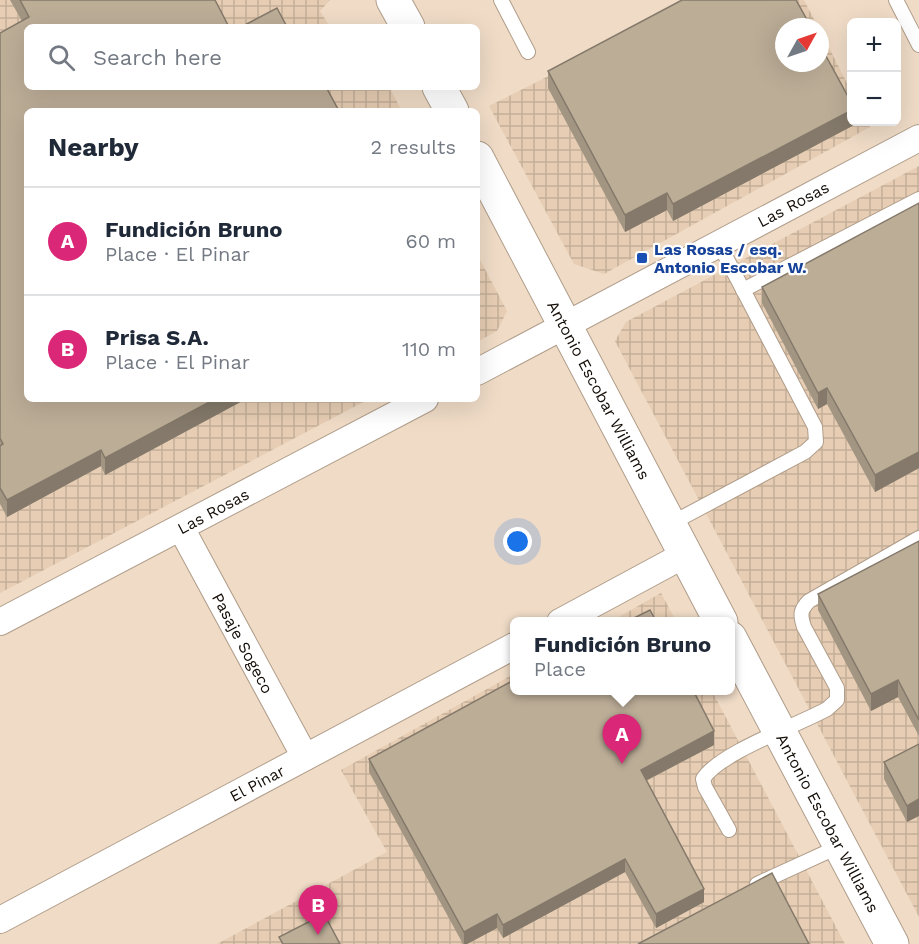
<!DOCTYPE html>
<meta charset="utf-8">
<style>
:root{--surface:#fff;--page:#f2f2f3;--text:#1f2937;--muted:#747a83;--line:#e0e1e3;--accent:#db2777}
body{margin:0;font-family:"Work Sans",sans-serif;background:var(--page);color:var(--text)}
.controls{position:absolute;right:18px;top:18px;display:grid;overflow:hidden;border-radius:9px;box-shadow:0 6px 24px #0002}
.controls button{width:54px;height:54px;display:grid;place-items:center;padding:0;border:0;border-bottom:2px solid var(--line);background:var(--surface);color:var(--text);font:30px sans-serif}
.compass{position:absolute;left:775px;top:18px;width:54px;height:54px;border-radius:50%;background:var(--surface);box-shadow:0 6px 24px #0002;rotate:50deg}
.you{position:absolute;left:518px;top:542px;width:21px;height:21px;margin:-15px;border:4px solid #fff;border-radius:50%;background:#1a73e8;box-shadow:0 0 0 9px #1a73e833}
.badge{display:grid;place-items:center;width:39px;height:39px;border-radius:50%;background:var(--accent);color:#fff;font-size:20px;font-weight:700}
.pin{position:absolute;translate:-50% -50px;filter:drop-shadow(0 2px 3px #0008)}
.pin::after{content:'';position:absolute;top:32px;width:21px;height:18px;background:inherit;clip-path:polygon(0 0,100% 0,50% 100%)}
.popup{position:absolute;left:510px;top:617px;width:225px;height:78px;box-sizing:border-box;display:grid;place-content:center;border-radius:9px;background:var(--surface);filter:drop-shadow(0 2px 4px #0005);font-size:20px;white-space:nowrap;color:var(--muted)}
.popup b{font-size:22px;color:var(--text)}
.popup::after{content:'';position:absolute;left:50%;top:100%;margin-left:-12px;border:12px solid transparent;border-top-color:var(--surface)}
.list{margin:0;padding:0;list-style:none}
h2{display:flex;justify-content:space-between;align-items:center;height:78px;margin:0;padding:0 24px;font-size:26px}
h2 small{font-size:20px;font-weight:400;color:var(--muted)}
.list li{display:grid;grid-template-columns:39px 1fr auto;gap:18px;align-items:center;box-sizing:border-box;height:108px;padding:0 24px;border-top:2px solid var(--line)}
.list b{display:block;font-size:22px;white-space:nowrap}
.list p{margin:0;font-size:20px;white-space:nowrap;color:var(--muted)}
.list em{font-size:20px;font-style:normal;color:var(--muted)}
.icon{flex:none;width:33px;height:33px;fill:none;stroke:currentColor;stroke-width:2;stroke-linecap:round;stroke-linejoin:round}
.map{position:relative;flex:none;width:919px;height:944px;overflow:hidden}
.search{position:absolute;background:var(--surface);box-shadow:0 6px 24px #0002;left:24px;top:24px;width:456px;height:66px;display:flex;align-items:center;gap:15px;box-sizing:border-box;padding:0 21px;border-radius:9px;color:var(--muted);font-size:22px}
.panel{position:absolute;background:var(--surface);box-shadow:0 6px 24px #0002;left:24px;top:108px;width:456px;height:294px;border-radius:9px}
.map>svg:first-child{display:block}
.industrial{fill:url(#industrial-grid)}
.lines{fill:none;stroke-linecap:round;stroke-linejoin:round}
.service-casing{stroke:#b09d8a;stroke-width:16}
.minor-casing{stroke:#b09d8a;stroke-width:28}
.tertiary-casing{stroke:#b09d8a;stroke-width:35}
.service{stroke:#fff;stroke-width:14}
.minor{stroke:#fff;stroke-width:26}
.tertiary{stroke:#fff;stroke-width:33}
.wall{fill:#a29582}
.shaded-wall{fill:#84796a}
.building{fill:#bcad97;stroke:#84796a;stroke-width:1.5}
.transit-dot{fill:#1a4fb4;stroke:#fff;stroke-width:2}
.labels{text-anchor:middle;stroke-width:4.5;stroke-linejoin:round;paint-order:stroke}
.street-label{font-size:16px;fill:#130c06;stroke:#fff}
.transit-label{font-size:16px;font-weight:bold;fill:#164399;stroke:#fff;text-anchor:start}
</style>
<div class="map">
<svg width="919" height="944" viewBox="0 0 919 944">
<defs>
<pattern id="industrial-grid" width="8" height="8" patternUnits="userSpaceOnUse" patternTransform="scale(1.5)"><rect width="8" height="8" fill="#e6cdb3"/><path d="M0 4h8M4 0v8" fill="none" stroke="#c4af98"/></pattern>
</defs>
<rect width="100%" height="100%" fill="#efdbc6"/>
<g class="industrial">
<polygon points="0,0 330,0 320,11 330,27 27,27 27,87 389,87 402,111 27,111 27,399 369,399 0,593"/>
<polygon points="699,0 804,0 818,27 784,27 784,63 820,63 820,30 851,91 852,122 867,122 870,127 604,274 574,264 489,106"/>
<polygon points="919,166 919,917 615,341 626,322"/>
<polygon points="477,254 507,311 497,331 477,342"/>
<polygon points="661,593 676,621 610,622"/>
<polygon points="514,674 514,690 712,691 845,944 217,944 387,852 341,770"/>
</g>
<g class="lines">
<g class="service-casing">
<g id="service">
<polyline points="501,0 528,52"/>
<polyline points="896,0 919,45"/>
<polyline points="743,290 919,199"/>
<polyline points="670,524 805,452 816,442 815,427 719,244"/>
<path d="M 729,830 L 705,787 L 703,779 C 719,753 798,725 827,709 L 837,700 L 837,688 L 804,627 C 800,615 800,610 809,601 L 919,538"/>
<polyline points="757,884 840,846"/>
</g>
</g>
<g class="minor-casing">
<g id="minor">
<polyline points="477,372 919,138"/>
<polyline points="181,528 305,757"/>
<polyline points="0,622 425,399"/>
<polyline points="560,622 686,554"/>
<polyline points="0,920 514,646"/>
</g>
</g>
<g class="tertiary-casing">
<g id="tertiary">
<polyline points="393,0 408,27"/>
<polyline points="439,87 452,111"/>
<polyline points="477,158 721,622"/>
<polyline points="730,638 892,944"/>
</g>
</g>
<use href="#service" class="service"/>
<use href="#minor" class="minor"/>
<use href="#tertiary" class="tertiary"/>
</g>
<g class="wall">
<polygon points="10,0 215,0 27,399 246,399 105,475 101,466 7,517 0,504 0,33 22,21"/>
<polygon points="548,71 854,122 854,125 673,221 667,210 625,232 548,88"/>
<polygon points="919,203 919,468 875,492 827,404 818,409 762,303 762,287"/>
<polygon points="919,541 919,736 898,697 871,711 818,610 818,594"/>
<polygon points="919,744 907,822 884,779 884,762"/>
<polygon points="714,745 646,781 704,902 656,928 625,872 503,938 497,928 467,944 463,944 369,772 369,759"/>
</g>
<g class="shaded-wall">
<polygon points="852,110 852,122 854,122 854,125 673,221 673,204"/>
<polygon points="667,193 667,210 625,232 625,215"/>
<polygon points="827,388 827,404 818,409 818,393"/>
<polygon points="215,399 246,399 105,475 105,458"/>
<polygon points="101,450 101,466 7,517 7,500"/>
<polygon points="919,452 919,468 875,492 875,475"/>
<polygon points="898,680 898,697 871,711 871,694"/>
<polygon points="714,731 714,745 641,783 641,770"/>
<polygon points="919,799 919,816 907,822 907,806"/>
<polygon points="625,859 625,872 503,938 503,925"/>
<polygon points="704,889 704,902 656,928 656,914"/>
<polygon points="497,914 497,928 467,944 464,944 464,932"/>
</g>
<g class="building">
<polygon points="20,0 215,0 229,27 27,27 27,87 326,87 339,111 27,111 27,399 215,399 105,458 101,450 7,500 0,488 0,446 3,444 0,438 0,33 29,17"/>
<polygon points="682,0 796,0 811,27 784,27 784,63 820,63 820,45 852,104 852,110 673,204 667,193 625,215 548,71"/>
<polygon points="277,8 287,27 241,27"/>
<polygon points="919,203 919,452 875,475 827,388 818,393 762,287"/>
<polygon points="919,541 919,720 898,680 871,694 818,594"/>
<polygon points="650,610 656,621 628,621"/>
<polygon points="514,680 514,690 693,690 714,731 641,770 704,889 656,914 625,859 503,925 497,914 464,932 369,759"/>
<polygon points="919,744 919,799 907,806 884,762"/>
<polygon points="772,873 809,944 638,944"/>
<polygon points="324,914 340,944 283,944 279,937"/>
</g>
<rect class="transit-dot" x="636" y="252" width="12" height="12" rx="3"/>
<g class="labels">
<g class="street-label">
<text transform="translate(793 204) rotate(-28)" y="6">Las Rosas</text>
<text transform="translate(599 390) rotate(62)" y="6">Antonio Escobar Williams</text>
<text transform="translate(213 511) rotate(-28)" y="6">Las Rosas</text>
<text transform="translate(243 643) rotate(62)" y="6">Pasaje Sogeco</text>
<text transform="translate(257 783) rotate(-28)" y="6">El Pinar</text>
<text transform="translate(828 823) rotate(62)" y="6">Antonio Escobar Williams</text>
</g>
<g class="transit-label">
<text x="654" y="255">Las Rosas / esq.<tspan x="654" dy="18">Antonio Escobar W.</tspan></text>
</g>
</g>
</svg>
<div class="controls">
<button>+</button>
<button>−</button>
</div>
<svg class="compass" viewBox="-18 -18 36 36"><path d="M0-13l5 13h-10z" fill="#e53935"/><path d="M0 13l5-13h-10z" fill="#747a83"/></svg>
<div class="you"></div>
<div class="pin badge" style="left:622px;top:764px">A</div>
<div class="popup"><b>Fundición Bruno</b>Place</div>
<div class="pin badge" style="left:318px;top:935px">B</div>
<div class="search"><svg class="icon" aria-label="search" viewBox="0 0 24 24"><circle cx="10" cy="10" r="6"/><path d="M15 15l6 6"/></svg>Search here</div>
<section class="panel">
<h2>Nearby<small>2 results</small></h2>
<ul class="list">
<li><span class="badge">A</span><div><b>Fundición Bruno</b><p>Place · El Pinar</p></div><em>60 m</em></li>
<li><span class="badge">B</span><div><b>Prisa S.A.</b><p>Place · El Pinar</p></div><em>110 m</em></li>
</ul>
</section>
</div>
